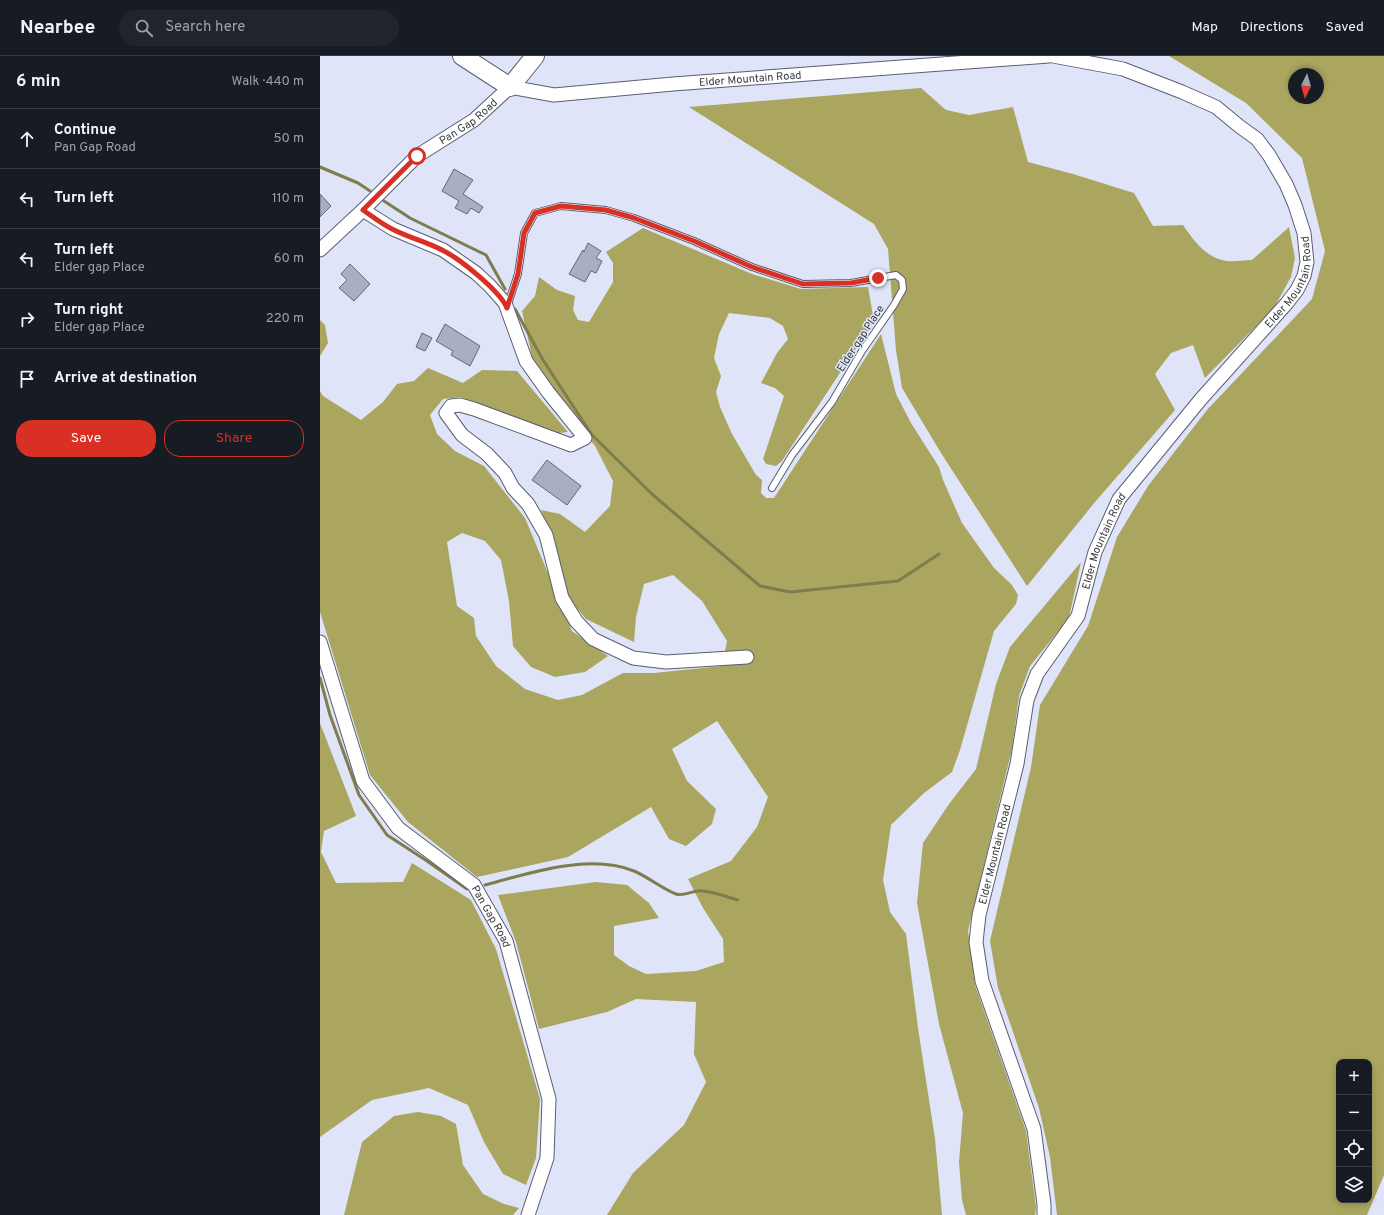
<!DOCTYPE html>
<meta charset="utf-8">
<style>
:root{--surface:#171b24;--page:#20242c;--text:#f1f3f6;--muted:#9ea1a6;--line:#363941;--accent:#d93025}
body{margin:0;font-family:Overpass,sans-serif;background:var(--page);color:var(--text)}
.controls{position:absolute;right:12px;bottom:12px;display:grid;overflow:hidden;border-radius:8px;box-shadow:0 2px 6px #0003}
.controls button{width:36px;height:36px;display:grid;place-items:center;padding:0;border:0;border-bottom:1px solid var(--line);background:var(--surface);color:var(--text);font:20px sans-serif}
.compass{position:absolute;left:968px;top:12px;width:36px;height:36px;border-radius:50%;background:var(--surface);box-shadow:0 2px 6px #0003;rotate:185deg}
.stop{position:absolute;width:12px;height:12px;margin:-9px;border:3px solid #d93025;border-radius:50%;background:#fff}
.stop.end{background:#d93025;border-color:#fff;box-shadow:0 1px 4px #0008}
.list{margin:0;padding:0;list-style:none}
h2{display:flex;justify-content:space-between;align-items:center;height:52px;margin:0;padding:0 16px;font-size:17px}
h2 small{font-size:13px;font-weight:400;color:var(--muted)}
.list li{display:grid;grid-template-columns:26px 1fr auto;gap:12px;align-items:center;box-sizing:border-box;height:60px;padding:0 16px;border-top:1px solid var(--line)}
.list b{display:block;font-size:15px;white-space:nowrap}
.list p{margin:0;font-size:13px;white-space:nowrap;color:var(--muted)}
.list em{font-size:13px;font-style:normal;color:var(--muted)}
.actions{display:flex;gap:8px;padding:12px 16px}
.actions a{flex:1;padding:9px 0;border:1px solid var(--accent);border-radius:16px;text-align:center;font-size:14px;color:var(--accent)}
.actions .main{background:var(--accent);color:#fff}
.icon{flex:none;width:22px;height:22px;fill:none;stroke:currentColor;stroke-width:2;stroke-linecap:round;stroke-linejoin:round}
.map{position:relative;flex:none;width:1064px;height:1159px;overflow:hidden}
header{display:flex;align-items:center;gap:24px;box-sizing:border-box;height:56px;padding:0 20px;background:var(--surface);border-bottom:1px solid var(--line)}
header strong{font-size:19px}
nav{display:flex;gap:22px;margin-inline-start:auto;font-size:14px}
.search{width:280px;height:36px;background:var(--page);display:flex;align-items:center;gap:10px;box-sizing:border-box;padding:0 14px;border-radius:22px;color:var(--muted);font-size:15px}
main{display:flex}
aside{flex:1;background:var(--surface)}
.map>svg:first-child{display:block}
.forest{fill:#aaa55f;fill-rule:evenodd}
.lines{fill:none;stroke-linecap:round;stroke-linejoin:round}
.stream{stroke:#7f7c4e;stroke-width:3}
.building{fill:#aaaec3;stroke:#63677a}
.lane-casing{stroke:#5a5e71;stroke-width:8}
.street-casing{stroke:#5a5e71;stroke-width:15}
.secondary-casing{stroke:#5a5e71;stroke-width:20}
.lane{stroke:#fff;stroke-width:6}
.street{stroke:#fff;stroke-width:13}
.secondary{stroke:#fff;stroke-width:18}
.route{stroke:#d93025;stroke-width:5}
.labels{text-anchor:middle;stroke-width:3;stroke-linejoin:round;paint-order:stroke}
.street-label{font-size:11px;fill:#393b43;stroke:#dfe4f9}
</style>
<header>
<strong>Nearbee</strong>
<div class="search"><svg class="icon" aria-label="search" viewBox="0 0 24 24"><circle cx="10" cy="10" r="6"/><path d="M15 15l6 6"/></svg>Search here</div>
<nav><a>Map</a><a>Directions</a><a>Saved</a></nav>
</header>
<main>
<aside>
<h2>6 min<small>Walk · 440 m</small></h2>
<ul class="list">
<li><svg class="icon" aria-label="ahead" viewBox="0 0 24 24"><path d="M12 20V5M6 11l6-6 6 6"/></svg><div><b>Continue</b><p>Pan Gap Road</p></div><em>50 m</em></li>
<li><svg class="icon" aria-label="left" viewBox="0 0 24 24"><path d="M17 20v-9H6M10 6l-5 5 5 5"/></svg><div><b>Turn left</b></div><em>110 m</em></li>
<li><svg class="icon" aria-label="left" viewBox="0 0 24 24"><path d="M17 20v-9H6M10 6l-5 5 5 5"/></svg><div><b>Turn left</b><p>Elder gap Place</p></div><em>60 m</em></li>
<li><svg class="icon" aria-label="right" viewBox="0 0 24 24"><path d="M7 20v-9h11M14 6l5 5-5 5"/></svg><div><b>Turn right</b><p>Elder gap Place</p></div><em>220 m</em></li>
<li><svg class="icon" aria-label="arrive" viewBox="0 0 24 24"><path d="M6 21V4h12l-3 4 3 4H6"/></svg><div><b>Arrive at destination</b></div></li>
</ul>
<div class="actions"><a class="main">Save</a><a>Share</a></div>
</aside>
<div class="map">
<svg width="1064" height="1159" viewBox="0 0 1064 1159">
<rect width="100%" height="100%" fill="#dfe4f9"/>
<g class="forest">
<path d="M 849,0 L 1064,0 L 1064,1119 L 1047,1159 L 737,1159 L 730,1101 L 719,1052 L 678,932 L 670,885 L 711,711 L 720,649 L 768,570 L 797,481 L 828,430 L 887,354 L 992,243 L 1005,195 L 982,102 L 926,47 ZM 974,18 L 998,18 L 998,42 L 974,42 ZM 1019,1006 L 1049,1006 L 1049,1144 L 1019,1144 Z"/>
<path d="M 601,32 L 626,54 L 649,59 L 693,51 L 708,106 L 753,118 L 814,137 L 833,170 L 863,169 C 874,185 886,202 907,205 C 915,206 924,204 932,204 L 969,171 L 975,202 L 971,221 L 954,252 L 885,322 L 873,289 L 851,297 L 835,318 L 855,354 L 775,446 L 707,530 L 621,397 L 582,332 L 576,294 L 568,193 L 554,168 L 369,51 Z"/>
<polygon points="323,172 432,218 481,233 548,231 554,265 462,405 456,410 446,408 443,403 464,340 455,332 441,327 457,297 468,283 463,270 450,262 409,257 399,278 394,302 401,320 396,336 400,351 412,378 436,419 442,424 441,437 446,442 454,442 561,278 576,338 591,367 619,411 623,424 642,467 674,512 692,529 698,539 696,548 674,575 640,694 632,716 604,737 571,769 563,824 570,856 586,878 598,972 615,1083 622,1159 287,1159 313,1117 364,1069 386,1026 374,998 376,946 316,943 287,956 219,973 196,886 178,839 276,826 307,829 329,847 339,862 294,870 294,899 309,910 326,918 376,915 404,906 403,883 383,852 368,823 411,805 437,771 448,741 397,665 352,693 367,725 396,753 392,768 366,790 349,783 331,751 248,801 157,821 88,766 50,719 0,556 0,335 3,340 41,364 63,346 77,328 94,325 108,312 143,327 162,314 197,315 248,376 239,377 141,341 123,343 110,359 117,378 135,395 164,410 205,462 252,575 288,600 265,616 235,621 211,611 193,590 189,545 181,504 165,485 142,477 127,486 137,550 154,562 156,580 176,610 205,633 238,644 262,639 303,617 334,617 402,610 407,585 382,545 353,519 324,528 316,561 314,586 266,563 249,543 233,482 221,454 240,458 265,476 290,450 293,425 275,390 214,310 202,255 215,240 219,221 237,234 255,240 253,254 258,264 269,266 293,226 293,207 286,196"/>
<polygon points="0,264 5,269 8,287 0,300"/>
<polygon points="761,506 749,562 710,610 699,640 692,693 648,875 655,929 706,1075 716,1151 715,1159 646,1159 642,1144 639,1106 643,1057 619,968 597,847 603,787 629,748 656,713 676,628 690,591"/>
<polygon points="0,667 36,760 4,775 1,796 16,827 83,826 92,807 151,844 176,893 220,1043 216,1102 206,1129 183,1118 164,1086 148,1049 109,1032 52,1044 0,1081"/>
<polygon points="98,1056 121,1060 136,1068 143,1109 163,1138 184,1148 199,1152 193,1159 24,1159 42,1086 74,1060"/>
</g>
<g class="lines">
<g class="stream">
<polyline points="0,111 38,127 50,135"/>
<polyline points="64,145 90,162 166,199 185,233"/>
<polyline points="195,253 223,304 272,379 333,439 440,530 470,536 578,525 619,498"/>
<polyline points="0,622 10,659 39,739 67,779 107,805 147,833"/>
<path d="M 165,829 C 209,817 269,797 314,815 C 328,821 343,833 356,838 C 364,841 375,833 383,835 C 395,836 407,841 418,844"/>
</g>
</g>
<g class="building">
<polygon points="134,113 153,124 143,138 163,151 159,157 151,152 147,158 135,152 139,145 122,135"/>
<polygon points="0,138 11,150 0,161"/>
<polygon points="268,187 281,195 276,202 282,205 276,217 271,215 265,226 249,218 263,194 264,196"/>
<polygon points="30,208 50,228 34,245 19,232 27,224 21,218"/>
<polygon points="125,268 160,290 150,310 131,299 133,295 116,285"/>
<polygon points="102,277 112,282 105,295 96,291"/>
<polygon points="227,404 261,430 247,449 212,424"/>
</g>
<g class="lines">
<g class="lane-casing">
<polyline id="lane" points="187,251 198,218 204,177 215,157 241,150 286,154 314,162 374,185 432,211 483,228 531,227 576,219 582,224 583,233 574,249 542,295 512,346 472,399 452,432"/>
</g>
<g class="street-casing">
<g id="street">
<polyline points="43,154 73,173 123,194 156,217 170,230 185,247 206,305 228,336 265,382 251,389 154,353 140,349 131,350 126,357 142,379 167,398 185,417 193,432 208,448 226,479 242,542 256,565 273,583 313,602 346,606 427,601"/>
<path id="s1" d="M 0,194 L 43,154 L 97,100 L 154,64 L 190,31 L 234,39 L 353,28 L 729,0"/>
<path id="s2" d="M 0,586 L 43,725 L 78,772 L 154,829 L 186,885 L 229,1043 L 227,1102 L 208,1159"/>
<path id="s3" d="M 724,1159 L 724,1148 L 714,1073 L 662,925 L 656,886 L 659,859 L 697,708 L 707,644 L 717,618 L 758,560 L 775,496 L 799,443 L 881,343 L 967,247 L 977,234 L 984,220 L 987,206 L 984,177 L 975,149 L 966,128 L 949,99 L 937,83 L 919,70 L 896,51 L 862,36 L 803,13 L 733,0"/>
</g>
</g>
<g class="secondary-casing">
<polyline id="secondary" points="142,0 190,31 215,0"/>
</g>
<use href="#lane" class="lane"/>
<use href="#street" class="street"/>
<use href="#secondary" class="secondary"/>
</g>
<g class="lines">
<path class="route" d="M 97,100 L 43,154 C 53,161 63,169 74,174 C 90,182 107,186 122,194 C 139,202 180,235 187,252 L 198,218 L 204,177 L 215,157 L 241,150 L 286,154 L 314,162 L 374,185 L 432,211 L 483,228 L 531,227 L 558,222"/>
</g>
<g class="labels">
<g class="street-label">
<text dy="4" stroke="none"><textPath href="#s1" startOffset="493">Elder Mountain Road</textPath></text>
<text dy="4" stroke="none"><textPath href="#s1" startOffset="197">Pan Gap Road</textPath></text>
<text dy="4" stroke="none"><textPath href="#s3" startOffset="1033">Elder Mountain Road</textPath></text>
<text transform="translate(540 282) rotate(-57)" y="4">Elder gap Place</text>
<text dy="4" stroke="none"><textPath href="#s3" startOffset="709">Elder Mountain Road</textPath></text>
<text dy="4" stroke="none"><textPath href="#s3" startOffset="373">Elder Mountain Road</textPath></text>
<text dy="4" stroke="none"><textPath href="#s2" startOffset="335">Pan Gap Road</textPath></text>
</g>
</g>
</svg>
<div class="controls">
<button>+</button>
<button>−</button>
<button><svg class="icon" aria-label="locate" viewBox="0 0 24 24"><circle cx="12" cy="12" r="6"/><path d="M12 2v4M12 18v4M2 12h4M18 12h4"/></svg></button>
<button><svg class="icon" aria-label="layers" viewBox="0 0 24 24"><path d="M12 4l9 5-9 5-9-5zM3 14l9 5 9-5"/></svg></button>
</div>
<svg class="compass" viewBox="-18 -18 36 36"><path d="M0-13l5 13h-10z" fill="#e53935"/><path d="M0 13l5-13h-10z" fill="#9ea1a6"/></svg>
<div class="stop" style="left:97px;top:100px"></div>
<div class="stop end" style="left:558px;top:222px"></div>
</div>
</main>
